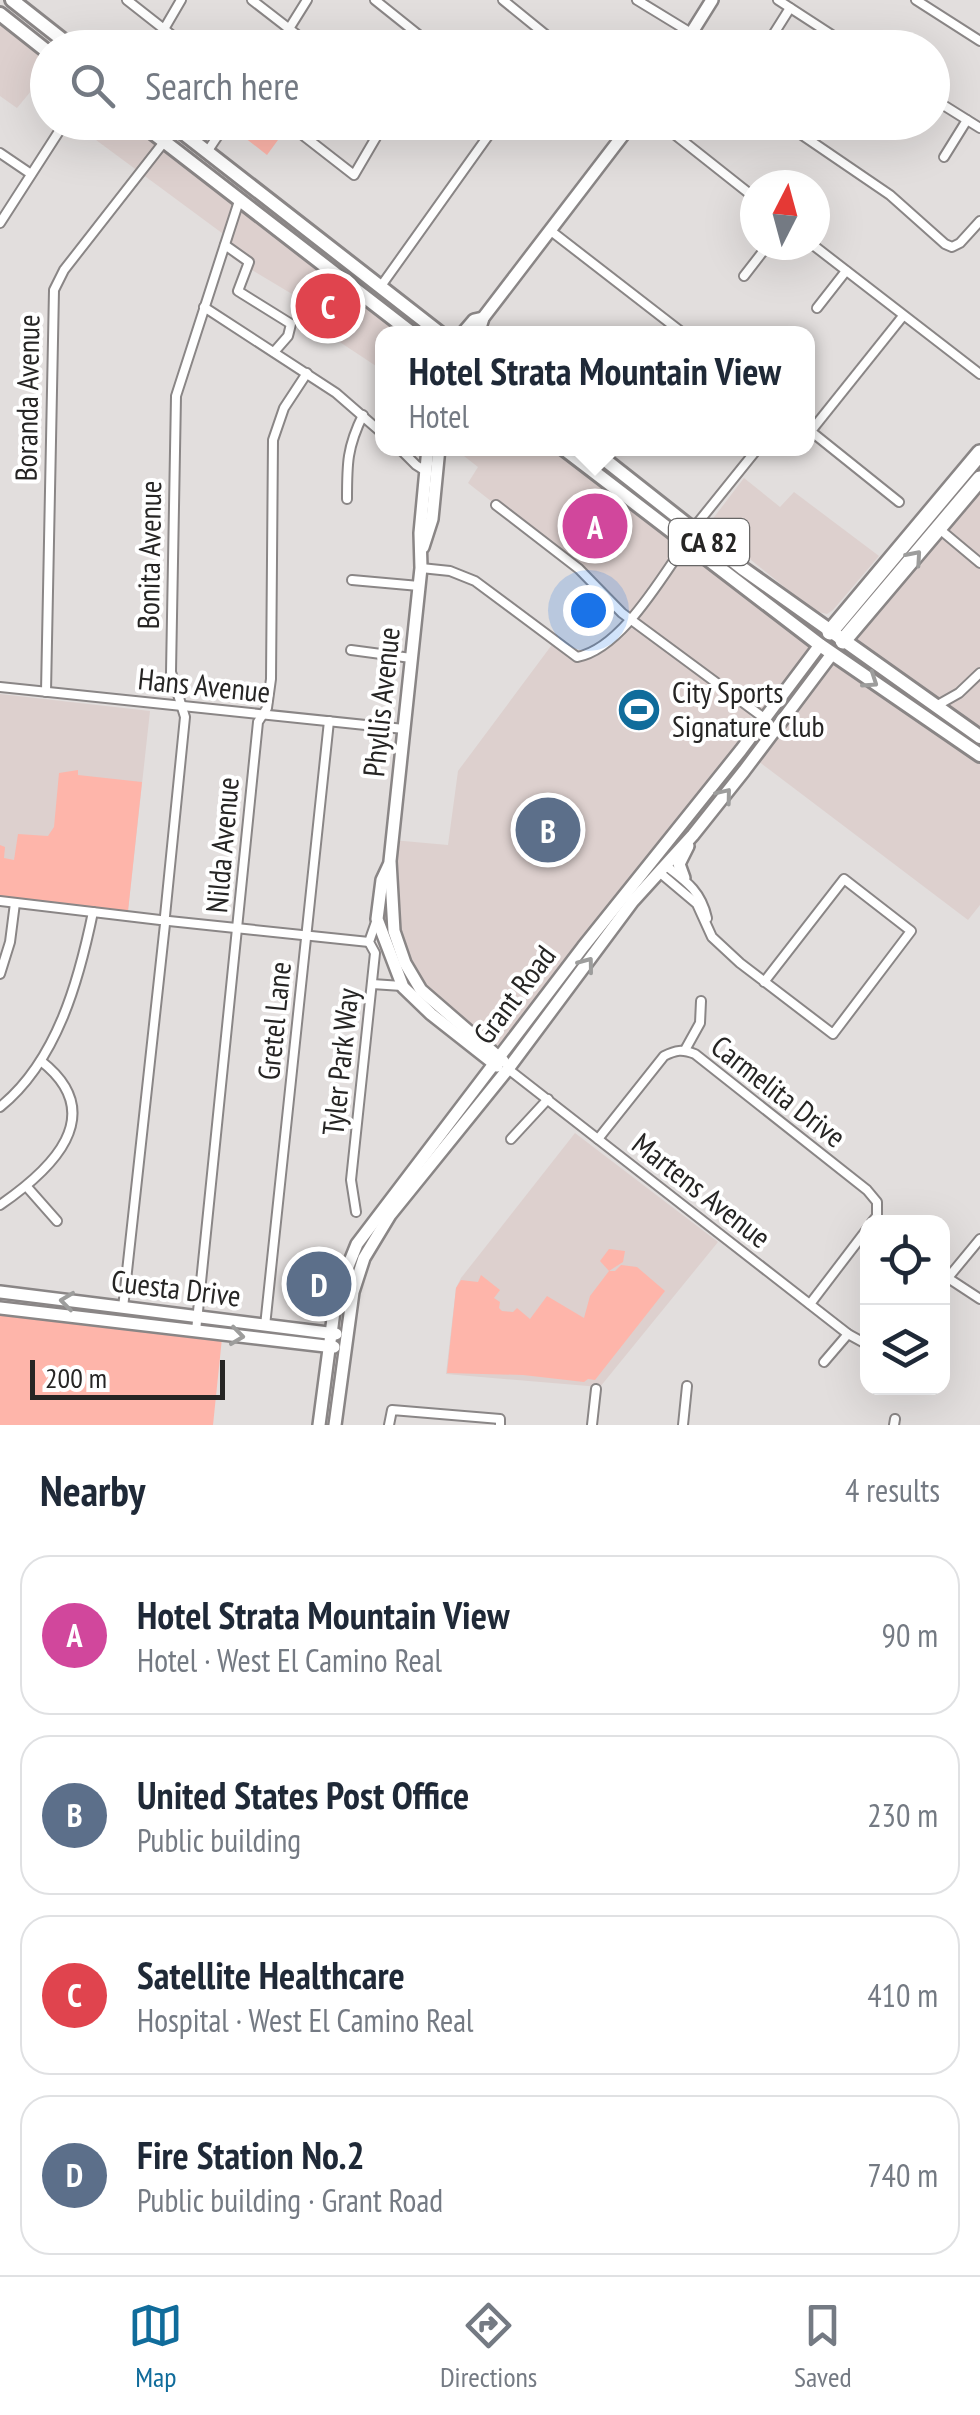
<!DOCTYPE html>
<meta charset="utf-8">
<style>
:root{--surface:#fff;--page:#f2f2f3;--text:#1f2937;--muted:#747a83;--line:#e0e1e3;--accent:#106c9b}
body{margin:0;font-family:"PT Sans Narrow",sans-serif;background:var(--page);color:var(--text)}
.controls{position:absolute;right:30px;bottom:30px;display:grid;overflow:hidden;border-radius:20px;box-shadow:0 10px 40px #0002}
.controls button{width:90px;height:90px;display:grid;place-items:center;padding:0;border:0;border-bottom:2px solid var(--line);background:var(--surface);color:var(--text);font:50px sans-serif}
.compass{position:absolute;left:740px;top:170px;width:90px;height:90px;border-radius:50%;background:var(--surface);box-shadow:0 10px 40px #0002;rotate:6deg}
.scale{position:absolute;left:30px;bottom:25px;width:195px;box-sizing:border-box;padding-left:10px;border:5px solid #262524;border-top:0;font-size:28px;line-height:35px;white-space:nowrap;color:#262524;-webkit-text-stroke:8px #fff;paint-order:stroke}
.you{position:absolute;left:588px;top:610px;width:35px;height:35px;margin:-25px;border:8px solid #fff;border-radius:50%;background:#1a73e8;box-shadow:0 0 0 15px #1a73e833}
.badge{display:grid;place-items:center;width:65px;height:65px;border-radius:50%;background:var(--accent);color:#fff;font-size:32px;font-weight:700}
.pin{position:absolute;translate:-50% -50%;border:5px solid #fff;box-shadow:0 2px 10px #0006}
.popup{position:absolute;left:375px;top:326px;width:440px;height:130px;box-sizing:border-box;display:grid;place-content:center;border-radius:20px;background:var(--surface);filter:drop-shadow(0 2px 8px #0005);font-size:32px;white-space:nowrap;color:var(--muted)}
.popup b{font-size:38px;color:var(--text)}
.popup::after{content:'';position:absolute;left:50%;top:100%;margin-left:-20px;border:20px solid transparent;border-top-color:var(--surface)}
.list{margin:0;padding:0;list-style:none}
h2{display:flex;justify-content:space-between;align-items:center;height:130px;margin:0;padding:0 40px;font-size:42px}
h2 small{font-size:32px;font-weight:400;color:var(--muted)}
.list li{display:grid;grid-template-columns:65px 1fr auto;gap:30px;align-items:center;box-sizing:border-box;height:160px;margin:0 20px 20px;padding:0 20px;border:2px solid var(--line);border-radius:30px}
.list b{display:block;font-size:38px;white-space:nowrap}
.list p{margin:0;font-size:32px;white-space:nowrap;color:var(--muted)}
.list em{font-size:32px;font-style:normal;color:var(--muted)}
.icon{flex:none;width:55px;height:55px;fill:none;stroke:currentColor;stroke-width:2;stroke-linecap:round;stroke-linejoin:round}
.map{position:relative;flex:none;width:980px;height:1425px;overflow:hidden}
.search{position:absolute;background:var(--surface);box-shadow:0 10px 40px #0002;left:30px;right:30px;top:30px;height:110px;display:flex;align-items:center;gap:25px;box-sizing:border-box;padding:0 35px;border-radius:55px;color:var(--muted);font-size:38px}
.sheet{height:850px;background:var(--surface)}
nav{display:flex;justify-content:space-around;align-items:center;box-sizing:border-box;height:140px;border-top:2px solid var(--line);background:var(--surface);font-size:28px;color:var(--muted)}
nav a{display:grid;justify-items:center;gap:5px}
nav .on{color:var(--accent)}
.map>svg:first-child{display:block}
.built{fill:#ddd0ce}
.green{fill:#feb5aa}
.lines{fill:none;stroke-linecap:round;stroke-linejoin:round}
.street-casing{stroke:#8a8686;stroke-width:12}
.secondary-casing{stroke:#8a8686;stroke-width:16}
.primary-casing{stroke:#8a8686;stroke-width:18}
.highway-casing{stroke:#8a8686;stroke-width:20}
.street{stroke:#fff;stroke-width:8}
.secondary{stroke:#fff;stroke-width:11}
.primary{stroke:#fff;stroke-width:12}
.highway{stroke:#fff;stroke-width:15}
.oneway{stroke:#9d9d9c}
.labels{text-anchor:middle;stroke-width:8;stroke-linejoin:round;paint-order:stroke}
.shield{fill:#fff;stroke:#676666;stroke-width:2.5}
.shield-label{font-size:28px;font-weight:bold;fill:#262524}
.street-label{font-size:30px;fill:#262524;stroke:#fff}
.poi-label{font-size:30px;fill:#262524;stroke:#fff;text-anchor:start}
</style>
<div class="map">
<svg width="980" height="1425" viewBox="0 0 980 1425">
<rect width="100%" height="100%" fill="#e2dedd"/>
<g class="built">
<polygon points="0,15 47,52 47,103 31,91 17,108 0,96"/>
<polygon points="73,123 139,123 413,333 382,334 382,370 302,317 307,303 232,258 230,239"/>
<polygon points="455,449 563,449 820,645 764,718 748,709 753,725 509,1044 498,1045 486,1046 435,1004 398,945 392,840 448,845 458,771 554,642 576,656 592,652 630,619 591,580 468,483 478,467"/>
<polygon points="744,478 780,507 794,492 879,556 833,610 827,614 814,611 708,525"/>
<polygon points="980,479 980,737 843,641"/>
<polygon points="832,654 980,755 980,905 968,920 754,758"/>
<polygon points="0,694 150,711 128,911 0,896"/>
<polygon points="575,1133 718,1242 600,1387 446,1374 456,1288 461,1278"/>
</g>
<g class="green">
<polygon points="278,122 286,129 267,155 230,126 232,123"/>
<polygon points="78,770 78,775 142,782 128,911 0,896 0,845 5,847 4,858 14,860 18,834 48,836 54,827 59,773"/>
<polygon points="609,1249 625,1251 623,1262 609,1271 615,1271 621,1265 637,1267 665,1291 595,1380 588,1379 584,1382 523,1375 447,1373 456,1288 461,1280 478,1282 481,1275 500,1290 494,1298 500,1302 499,1308 502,1311 513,1312 517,1308 530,1319 547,1296 584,1318 590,1296 609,1271 600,1261"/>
<polygon points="0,1311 222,1338 213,1425 0,1425"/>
</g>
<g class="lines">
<g class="street-casing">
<g id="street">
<polyline points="127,0 188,48"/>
<polyline points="252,0 314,48"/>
<polyline points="375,0 435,48"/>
<polyline points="503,0 562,48"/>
<polyline points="637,0 691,33"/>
<polyline points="778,0 852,48"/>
<polyline points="916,0 980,41"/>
<polyline points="773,35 790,8"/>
<polyline points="153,48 181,0"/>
<polyline points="277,48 307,0"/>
<polyline points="932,98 980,128"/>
<polyline points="286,122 354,175 385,122"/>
<polyline points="412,122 422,130"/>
<polyline points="659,122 755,198"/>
<polyline points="783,122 890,195 945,244 952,247 960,243 980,221"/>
<polyline points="207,152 227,122"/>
<polyline points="0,153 31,174"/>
<polyline points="944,157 967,120"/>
<polyline points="0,223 65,122"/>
<polyline points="551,231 684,334"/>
<polyline points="225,245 249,262 238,291 291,324 288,336 274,352"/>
<polyline points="813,245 980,374"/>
<polyline points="744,276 768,245"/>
<polyline points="381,286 498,122"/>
<polyline points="204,307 336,393 382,433"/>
<polyline points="817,308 846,271"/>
<polyline points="808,429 899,502"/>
<polyline points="811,431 903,316"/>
<polyline points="399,448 416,465 427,472"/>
<path d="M 347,499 C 347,464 347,447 363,415"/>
<polyline points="496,505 579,569 622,613 764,718"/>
<polyline points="937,527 980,563"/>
<polyline points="692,530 758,448"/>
<path d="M 421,568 L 450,571 L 475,581 L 577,657 C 621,649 661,578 686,543"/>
<polyline points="352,580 419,586"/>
<polyline points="351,650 411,658"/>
<polyline points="0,687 404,729"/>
<polyline points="46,692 54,290 64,270 164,142"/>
<polyline points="936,706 959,693 980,673"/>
<path d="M 665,865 C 686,881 701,891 707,918"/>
<polyline points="659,872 697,904 712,937 740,963 833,1034 911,931 844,879 764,982"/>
<polyline points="0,901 160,920"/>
<polyline points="165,916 185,717 171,672 176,396 239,201"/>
<polyline points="169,921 369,942"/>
<polyline points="0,974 10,942 15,903"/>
<polyline points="372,984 402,986"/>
<polyline points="685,1050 700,1023 701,1001"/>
<polyline points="508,1069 848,1334 868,1345"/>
<path d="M 0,1107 C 57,1061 79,980 93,912"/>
<polyline points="511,1139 548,1099"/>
<path d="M 598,1139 L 664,1056 C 676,1050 682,1049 695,1054 L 867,1190 L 877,1202 L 877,1216 L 872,1222"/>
<polyline points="27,1187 57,1221"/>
<path d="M 0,1205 C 51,1170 110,1115 41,1061"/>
<polyline points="356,1212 351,1180 375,953 369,942 377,919"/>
<polyline points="948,1278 980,1299"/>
<polyline points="942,1285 980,1239"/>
<polyline points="810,1304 868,1228"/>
<polyline points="123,1308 165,924"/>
<polyline points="265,1326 329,721"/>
<polyline points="196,1331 258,722 267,708 271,679 273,440 284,408 307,373"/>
<polyline points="824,1362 848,1334"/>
<polyline points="389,1425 392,1410 500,1419 500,1425"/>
<polyline points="592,1425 596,1389"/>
<polyline points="683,1425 687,1386"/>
<polyline points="894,1425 895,1419"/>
</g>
</g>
<g class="secondary-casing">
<g id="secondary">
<polyline points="682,48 712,0"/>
<polyline points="462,334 474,320 483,318"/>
<polyline points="478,334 483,318 633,122"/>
<polyline points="428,448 420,533 421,568 390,861 394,931 405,963 421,990 503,1061"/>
<polyline points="423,547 432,519 439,448"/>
<polyline points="389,865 382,880 377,919 403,987 431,1014 497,1066"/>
<polyline points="684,878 679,864 688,846"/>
<polyline points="0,1292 336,1334"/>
<polyline points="0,1308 334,1347"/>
<polyline points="319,1425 336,1296 357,1244 583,947 741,750 820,645"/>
<polyline points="335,1425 353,1292 364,1258 390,1215 508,1069 633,901 693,835 744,771 832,654"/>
</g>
</g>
<g class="primary-casing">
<g id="primary">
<polyline points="12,0 73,48"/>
<polyline points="0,14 48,52"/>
<polyline points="139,122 413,334"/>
<polyline points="169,122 441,334"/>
<polyline points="563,448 820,645 980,755"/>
<polyline points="590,448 742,568 980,737"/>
</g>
</g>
<g class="highway-casing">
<g id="highway">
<polyline points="830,632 980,453"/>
<polyline points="843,641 980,479"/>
</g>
</g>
<use href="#street" class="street"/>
<use href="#secondary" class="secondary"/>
<use href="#primary" class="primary"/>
<use href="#highway" class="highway"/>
</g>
<defs><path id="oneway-chevron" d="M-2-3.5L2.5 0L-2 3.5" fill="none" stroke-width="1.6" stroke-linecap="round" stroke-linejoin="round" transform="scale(2.5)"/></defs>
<g class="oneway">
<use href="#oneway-chevron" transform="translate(915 557) rotate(-49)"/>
<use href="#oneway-chevron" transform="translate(871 681) rotate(34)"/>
<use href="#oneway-chevron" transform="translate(725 795) rotate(-51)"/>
<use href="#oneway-chevron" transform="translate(587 964) rotate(-53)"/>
<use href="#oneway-chevron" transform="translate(67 1301) rotate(-173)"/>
<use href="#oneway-chevron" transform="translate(237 1336) rotate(7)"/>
</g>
<defs>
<g id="stadium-disc" transform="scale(2.25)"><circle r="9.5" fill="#106c9b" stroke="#fff"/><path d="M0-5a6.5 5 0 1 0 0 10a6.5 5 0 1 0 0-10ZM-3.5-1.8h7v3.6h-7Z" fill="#fff"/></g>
</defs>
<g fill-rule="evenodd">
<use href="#stadium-disc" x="639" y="710"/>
</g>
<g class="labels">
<rect class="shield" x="669" y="519" width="80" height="46" rx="8"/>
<g class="shield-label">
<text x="709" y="552">CA 82</text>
</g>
<g class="street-label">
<text transform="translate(28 398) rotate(-89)" y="10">Boranda Avenue</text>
<text transform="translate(150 555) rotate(-89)" y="10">Bonita Avenue</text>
<text transform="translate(204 686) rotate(6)" y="10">Hans Avenue</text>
<text transform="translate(382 702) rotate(-84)" y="10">Phyllis Avenue</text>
<text transform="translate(223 845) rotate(-85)" y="10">Nilda Avenue</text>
<text transform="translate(515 995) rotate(-53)" y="10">Grant Road</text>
<text transform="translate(275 1021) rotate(-84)" y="10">Gretel Lane</text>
<text transform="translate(341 1062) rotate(-84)" y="10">Tyler Park Way</text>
<text transform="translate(778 1092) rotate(38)" y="10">Carmelita Drive</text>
<text transform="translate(701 1191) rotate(38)" y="10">Martens Avenue</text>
<text transform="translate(176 1289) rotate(7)" y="10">Cuesta Drive</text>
</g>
<g class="poi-label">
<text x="672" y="703">City Sports<tspan x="672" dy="34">Signature Club</tspan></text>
</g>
</g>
</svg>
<div class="controls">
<button><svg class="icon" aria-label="locate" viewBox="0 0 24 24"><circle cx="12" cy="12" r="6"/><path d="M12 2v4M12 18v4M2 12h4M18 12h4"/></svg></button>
<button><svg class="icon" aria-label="layers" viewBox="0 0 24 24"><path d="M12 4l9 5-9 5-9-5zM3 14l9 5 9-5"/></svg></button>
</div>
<svg class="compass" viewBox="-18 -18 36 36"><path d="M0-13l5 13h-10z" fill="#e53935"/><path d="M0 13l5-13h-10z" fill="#747a83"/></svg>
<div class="scale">200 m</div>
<div class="you"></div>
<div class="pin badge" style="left:595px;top:526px;background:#d1479c">A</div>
<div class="popup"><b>Hotel Strata Mountain View</b>Hotel</div>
<div class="pin badge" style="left:548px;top:830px;background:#5c6f8a">B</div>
<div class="pin badge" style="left:328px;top:306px;background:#e0444e">C</div>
<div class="pin badge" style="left:319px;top:1284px;background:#5c6f8a">D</div>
<div class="search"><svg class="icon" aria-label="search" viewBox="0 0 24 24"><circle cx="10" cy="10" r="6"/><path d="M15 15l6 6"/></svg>Search here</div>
</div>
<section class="sheet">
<h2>Nearby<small>4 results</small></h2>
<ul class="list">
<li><span class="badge" style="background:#d1479c">A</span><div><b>Hotel Strata Mountain View</b><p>Hotel · West El Camino Real</p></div><em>90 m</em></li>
<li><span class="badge" style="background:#5c6f8a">B</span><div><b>United States Post Office</b><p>Public building</p></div><em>230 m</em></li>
<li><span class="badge" style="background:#e0444e">C</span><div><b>Satellite Healthcare</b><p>Hospital · West El Camino Real</p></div><em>410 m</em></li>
<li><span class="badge" style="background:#5c6f8a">D</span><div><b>Fire Station No.2</b><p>Public building · Grant Road</p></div><em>740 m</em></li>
</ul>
</section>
<nav>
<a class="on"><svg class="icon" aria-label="map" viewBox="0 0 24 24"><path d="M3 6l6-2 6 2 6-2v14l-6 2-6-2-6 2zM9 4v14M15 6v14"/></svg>Map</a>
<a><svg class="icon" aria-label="directions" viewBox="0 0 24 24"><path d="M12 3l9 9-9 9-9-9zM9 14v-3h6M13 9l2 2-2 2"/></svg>Directions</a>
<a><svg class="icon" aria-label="saved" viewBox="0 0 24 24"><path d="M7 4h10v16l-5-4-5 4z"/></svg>Saved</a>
</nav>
